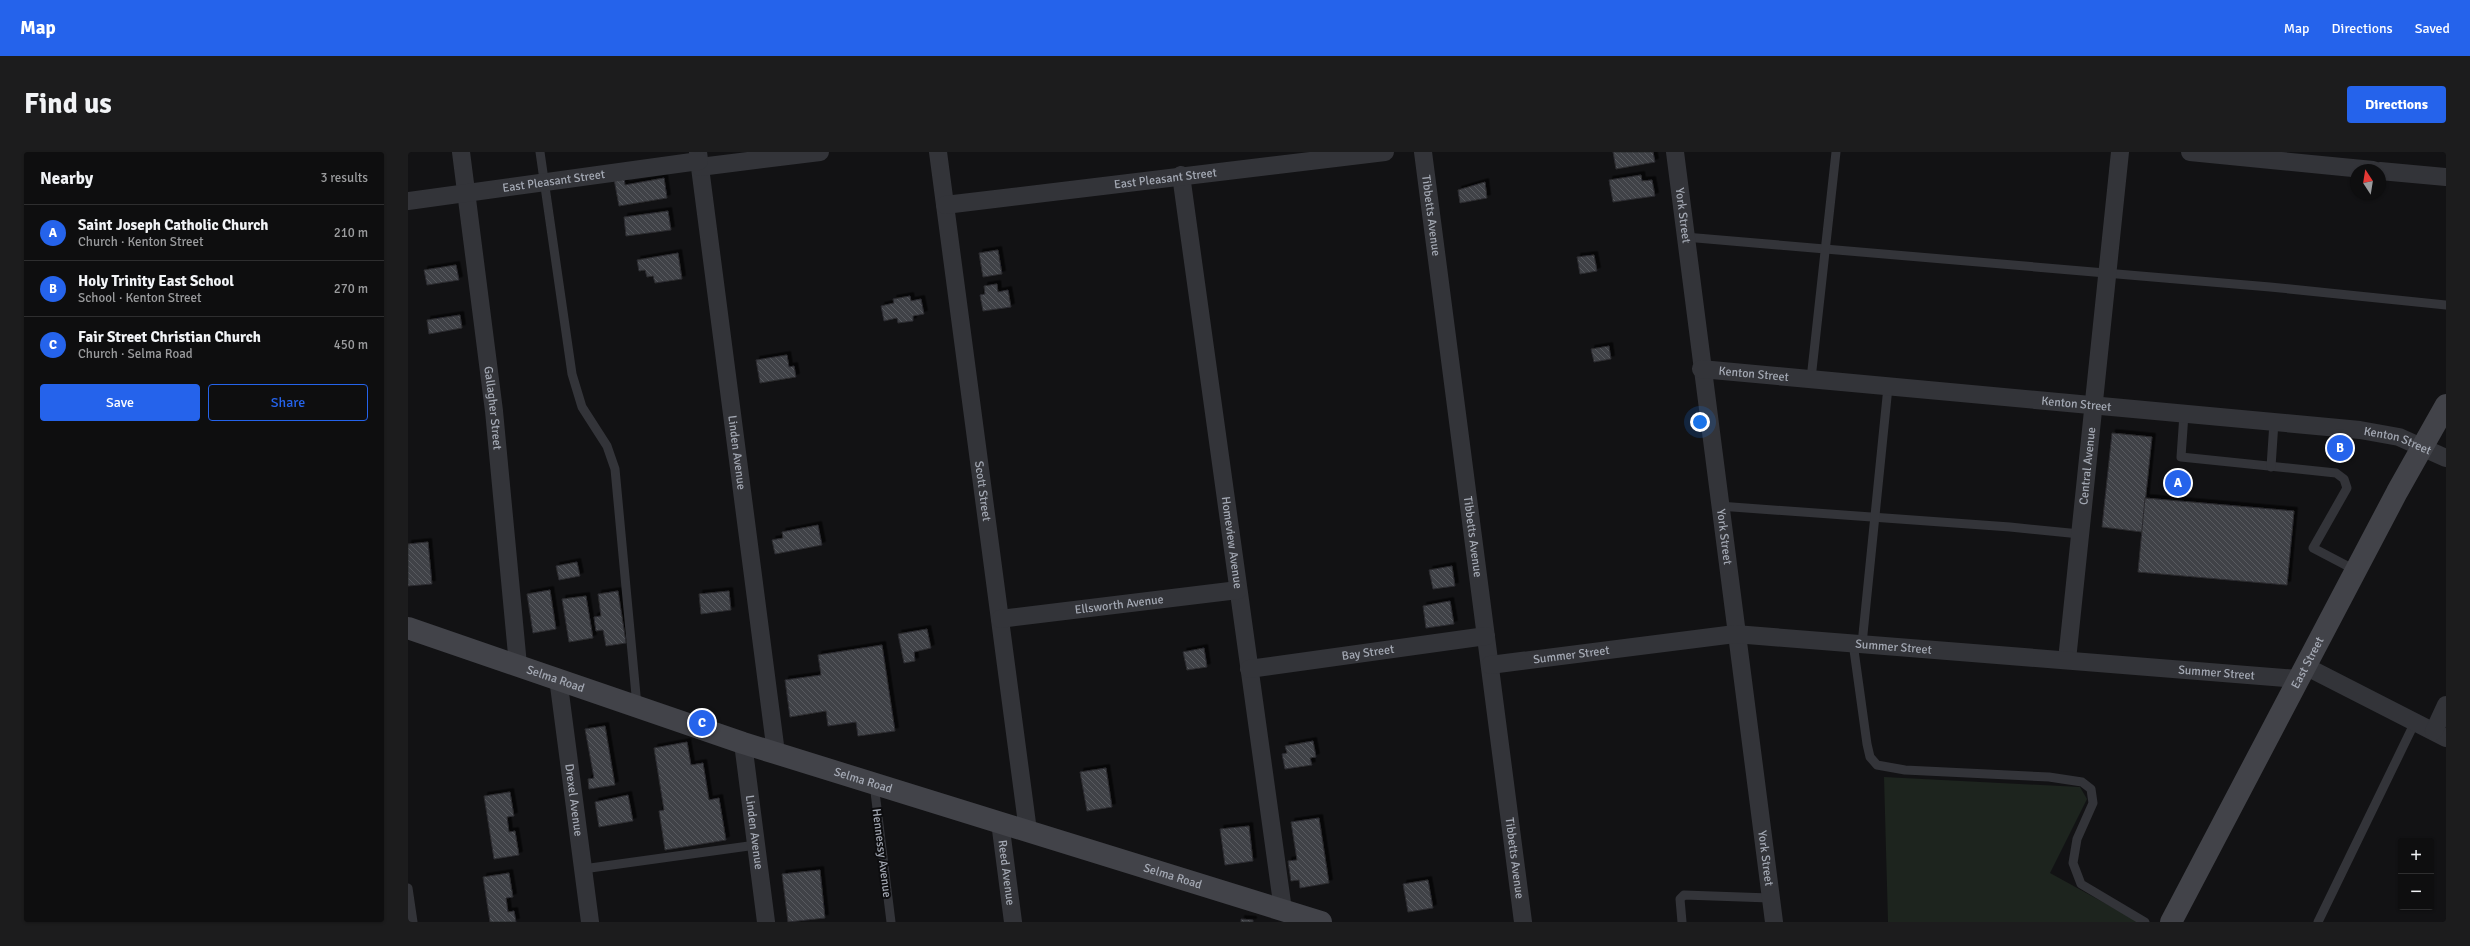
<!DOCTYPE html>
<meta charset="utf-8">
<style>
:root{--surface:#0e0e0f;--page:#1c1c1d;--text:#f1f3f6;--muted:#9b9c9e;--line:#2e2e2f;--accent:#2563eb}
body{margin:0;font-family:Signika,sans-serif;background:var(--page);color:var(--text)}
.controls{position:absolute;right:12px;bottom:12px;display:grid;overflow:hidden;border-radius:4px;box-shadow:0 1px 3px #0004}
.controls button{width:36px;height:36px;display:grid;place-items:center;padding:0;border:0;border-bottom:1px solid var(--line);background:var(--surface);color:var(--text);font:20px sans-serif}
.compass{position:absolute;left:1942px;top:12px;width:36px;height:36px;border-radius:50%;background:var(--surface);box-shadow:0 1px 3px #0004;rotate:348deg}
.you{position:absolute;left:1292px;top:270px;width:14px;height:14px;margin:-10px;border:3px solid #fff;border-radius:50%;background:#1a73e8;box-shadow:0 0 0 6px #1a73e833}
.badge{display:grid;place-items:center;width:26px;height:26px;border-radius:50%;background:var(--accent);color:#fff;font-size:13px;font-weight:700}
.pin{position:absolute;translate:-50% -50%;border:2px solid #fff;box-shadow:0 1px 4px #0006}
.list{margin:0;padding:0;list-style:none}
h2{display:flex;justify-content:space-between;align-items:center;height:52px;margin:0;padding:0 16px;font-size:17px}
h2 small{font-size:13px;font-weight:400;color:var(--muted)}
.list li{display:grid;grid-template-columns:26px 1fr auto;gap:12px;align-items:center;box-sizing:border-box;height:56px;padding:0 16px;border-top:1px solid var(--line)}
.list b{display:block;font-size:15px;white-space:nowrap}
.list p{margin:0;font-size:13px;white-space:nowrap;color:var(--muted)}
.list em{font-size:13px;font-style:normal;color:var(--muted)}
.actions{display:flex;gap:8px;padding:12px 16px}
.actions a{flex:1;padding:9px 0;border:1px solid var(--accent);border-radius:4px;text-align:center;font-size:14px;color:var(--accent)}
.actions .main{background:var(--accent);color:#fff}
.map{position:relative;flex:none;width:2038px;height:770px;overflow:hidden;border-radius:4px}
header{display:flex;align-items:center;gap:24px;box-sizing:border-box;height:56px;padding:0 20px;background:var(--accent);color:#fff}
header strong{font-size:19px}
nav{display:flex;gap:22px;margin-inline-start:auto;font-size:14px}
.intro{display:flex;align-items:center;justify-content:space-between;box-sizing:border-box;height:96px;padding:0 24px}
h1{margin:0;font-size:28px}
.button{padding:10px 18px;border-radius:4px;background:var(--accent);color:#fff;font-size:14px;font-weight:700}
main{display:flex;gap:24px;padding:0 24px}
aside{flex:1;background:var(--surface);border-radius:4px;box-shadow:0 1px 3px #0004}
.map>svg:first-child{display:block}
.grass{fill:#1d241e}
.building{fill:url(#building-back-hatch);stroke:#2c2c30;filter:url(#shadow)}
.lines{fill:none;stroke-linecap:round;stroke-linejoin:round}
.lane{stroke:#333439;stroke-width:9}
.street{stroke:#333439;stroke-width:18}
.secondary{stroke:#424349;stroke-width:22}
.labels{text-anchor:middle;stroke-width:4;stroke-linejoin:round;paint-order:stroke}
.street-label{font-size:12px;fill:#a4a9b4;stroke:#0d0d0f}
</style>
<header>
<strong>Map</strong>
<nav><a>Map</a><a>Directions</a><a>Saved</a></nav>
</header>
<div class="intro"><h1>Find us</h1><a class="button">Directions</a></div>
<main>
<aside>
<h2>Nearby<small>3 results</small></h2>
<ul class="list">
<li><span class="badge">A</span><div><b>Saint Joseph Catholic Church</b><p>Church · Kenton Street</p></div><em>210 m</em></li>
<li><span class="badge">B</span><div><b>Holy Trinity East School</b><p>School · Kenton Street</p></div><em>270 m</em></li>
<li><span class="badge">C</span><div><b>Fair Street Christian Church</b><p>Church · Selma Road</p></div><em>450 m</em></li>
</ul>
<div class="actions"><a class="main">Save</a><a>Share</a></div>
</aside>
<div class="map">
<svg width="2038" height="770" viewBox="0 0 2038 770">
<defs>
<pattern id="building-back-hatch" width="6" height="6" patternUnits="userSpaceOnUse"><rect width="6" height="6" fill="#414247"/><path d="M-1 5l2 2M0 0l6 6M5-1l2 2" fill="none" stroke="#595a5f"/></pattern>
<filter id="shadow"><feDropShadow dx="3.5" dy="-3.5" stdDeviation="0" flood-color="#0009"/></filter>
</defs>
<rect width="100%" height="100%" fill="#121214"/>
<polygon class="grass" points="1476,625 1672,635 1679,647 1642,721 1731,770 1480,770"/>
<g class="building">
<polygon points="1205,0 1245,0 1247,10 1208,17"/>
<polygon points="1233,23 1234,29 1244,28 1247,44 1205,50 1201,28"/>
<polygon points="216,26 217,33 256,26 259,46 211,54 206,27"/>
<polygon points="1077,30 1079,46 1052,51 1050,38"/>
<polygon points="260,59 263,78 218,84 216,65"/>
<polygon points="590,98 594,122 575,125 571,101"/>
<polygon points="270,101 274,127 247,131 245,124 239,125 237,118 231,119 229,108"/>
<polygon points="1186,103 1189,119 1172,122 1169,105"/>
<polygon points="48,113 51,128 19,133 16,118"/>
<polygon points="589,132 590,140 600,138 603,155 575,159 572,143 577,142 576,134"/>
<polygon points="502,144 503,149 513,147 516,162 505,164 505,169 490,171 489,166 476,169 473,154 486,151 485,147"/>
<polygon points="52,163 54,176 21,182 19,168"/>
<polygon points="1201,194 1203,207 1186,210 1183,197"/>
<polygon points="379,203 381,215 386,214 388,225 352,231 348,208"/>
<polygon points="1704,281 1744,285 1734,380 1694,375"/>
<polygon points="1737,346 1886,359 1879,433 1730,420"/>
<polygon points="410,373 414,393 367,402 364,388 375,386 374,380"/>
<polygon points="20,390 24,432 0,434 0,392"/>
<polygon points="169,410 172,424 151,428 148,414"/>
<polygon points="1044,414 1047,434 1025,437 1021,418"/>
<polygon points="142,438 148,477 125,481 119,442"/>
<polygon points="210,439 218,491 198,494 195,478 188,479 186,465 193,464 190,442"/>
<polygon points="321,439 323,458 293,462 291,442"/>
<polygon points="178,444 185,486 161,490 154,447"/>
<polygon points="1042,449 1046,472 1018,476 1015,454"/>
<polygon points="519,477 523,496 506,500 507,509 496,511 490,482"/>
<polygon points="474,493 487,579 450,584 448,570 420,574 418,559 382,565 377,528 413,523 410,503"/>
<polygon points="796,496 799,515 779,518 775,500"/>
<polygon points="197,574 207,633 181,637 180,627 186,626 177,577"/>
<polygon points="905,589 908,605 902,606 904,613 877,617 874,602 879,601 877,594"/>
<polygon points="279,590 283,613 295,611 301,648 311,646 318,688 257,698 251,659 256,658 246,596"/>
<polygon points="698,616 704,655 679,659 672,620"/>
<polygon points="102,640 106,664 99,665 101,680 107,679 111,703 86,707 76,644"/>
<polygon points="220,643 225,669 191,675 187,650"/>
<polygon points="911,666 921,731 892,736 891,728 883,729 880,709 889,708 883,670"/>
<polygon points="841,674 845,709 817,713 812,677"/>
<polygon points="412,718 417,766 380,770 374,722"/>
<polygon points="101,721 105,745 98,746 100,760 106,759 108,770 82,770 75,725"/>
<polygon points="1020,728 1025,756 1000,760 995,732"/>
<polygon points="833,767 845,768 845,770 833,770"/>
</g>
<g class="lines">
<g class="lane">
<polyline points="132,0 164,222 174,255 199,294 207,317 229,554"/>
<polyline points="1277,85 1862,135 2038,153"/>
<polyline points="1403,227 1428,0"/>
<polyline points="1776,262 1773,305 1928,321 1936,327 1939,336 1905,396 1947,418"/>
<polyline points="1863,315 1866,270"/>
<polyline points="1311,354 1602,375 1672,382"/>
<polyline points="1445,491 1459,592 1462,605 1469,613 1497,618 1641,625 1674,630 1683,637 1685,651 1669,687 1665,711 1673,732 1737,770"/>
<polyline points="1454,492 1480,235"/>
<polyline points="466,632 483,770"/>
<polyline points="175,717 348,693"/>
<polyline points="0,736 5,770"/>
<polyline points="1274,770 1272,747 1276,743 1362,746"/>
<polyline points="1910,770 2007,570"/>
</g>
<g class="street">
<path id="s1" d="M 53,0 L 86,259 L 110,513"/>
<path id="s2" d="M 290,0 L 368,601"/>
<path id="s3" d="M 530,0 L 620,679"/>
<path id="s4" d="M 1015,0 L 1115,770"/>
<path id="s5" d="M 1267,0 L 1366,770"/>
<polyline points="1782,0 1965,18"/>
<polyline points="292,15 412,0"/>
<polyline points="1972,19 2038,25"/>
<path id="s6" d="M 773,23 L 875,758"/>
<path id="s7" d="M 0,49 L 291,9"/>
<path id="s8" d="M 537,53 L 977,0"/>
<path id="s9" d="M 1293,217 L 1952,278 L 1991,285 L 2038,306"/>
<path id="s10" d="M 592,467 L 830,438"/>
<path id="s11" d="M 1659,508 L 1712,0"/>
<path id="s12" d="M 1082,513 L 1327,482 L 1890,527"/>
<polyline points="1897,514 2038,586"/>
<path id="s13" d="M 841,517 L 1078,484"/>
<path id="s14" d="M 150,526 L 182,770"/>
<polyline points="2026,579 2038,553"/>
<path id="s15" d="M 335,591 L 358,770"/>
<path id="s16" d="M 592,670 L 605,770"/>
</g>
<g class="secondary">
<path id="s17" d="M 0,476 L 335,591 L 913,770"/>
<path id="s18" d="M 1763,770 L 1989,340 L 2038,253"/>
</g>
</g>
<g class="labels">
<g class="street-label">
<text dy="4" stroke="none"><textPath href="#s8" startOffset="222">East Pleasant Street</textPath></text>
<text dy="4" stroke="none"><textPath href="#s7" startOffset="147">East Pleasant Street</textPath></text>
<text dy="4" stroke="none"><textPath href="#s4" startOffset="64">Tibbetts Avenue</textPath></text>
<text dy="4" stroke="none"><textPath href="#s5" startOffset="64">York Street</textPath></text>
<text dy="4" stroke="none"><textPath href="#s9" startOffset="53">Kenton Street</textPath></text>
<text dy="4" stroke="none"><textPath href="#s9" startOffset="377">Kenton Street</textPath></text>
<text dy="4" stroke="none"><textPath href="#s1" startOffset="258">Gallagher Street</textPath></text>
<text dy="4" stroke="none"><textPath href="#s9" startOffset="701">Kenton Street</textPath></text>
<text dy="4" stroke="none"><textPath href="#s2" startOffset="303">Linden Avenue</textPath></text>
<text dy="4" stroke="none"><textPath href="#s11" startOffset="195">Central Avenue</textPath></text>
<text dy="4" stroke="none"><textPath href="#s3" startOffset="342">Scott Street</textPath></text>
<text dy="4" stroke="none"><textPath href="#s4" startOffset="388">Tibbetts Avenue</textPath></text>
<text dy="4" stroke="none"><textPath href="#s5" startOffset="388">York Street</textPath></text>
<text dy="4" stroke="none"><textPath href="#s6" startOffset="371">Homeview Avenue</textPath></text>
<text dy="4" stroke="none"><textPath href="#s10" startOffset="120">Ellsworth Avenue</textPath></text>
<text dy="4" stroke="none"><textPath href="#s12" startOffset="406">Summer Street</textPath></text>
<text dy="4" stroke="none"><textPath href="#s13" startOffset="120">Bay Street</textPath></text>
<text dy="4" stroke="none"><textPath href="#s12" startOffset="82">Summer Street</textPath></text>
<text dy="4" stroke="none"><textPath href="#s18" startOffset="293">East Street</textPath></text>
<text dy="4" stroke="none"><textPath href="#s12" startOffset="730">Summer Street</textPath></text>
<text dy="4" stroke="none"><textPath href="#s17" startOffset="156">Selma Road</textPath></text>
<text dy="4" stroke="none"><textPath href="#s17" startOffset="480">Selma Road</textPath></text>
<text dy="4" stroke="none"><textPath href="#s14" startOffset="123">Drexel Avenue</textPath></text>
<text dy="4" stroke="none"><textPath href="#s15" startOffset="90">Linden Avenue</textPath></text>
<text transform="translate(474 701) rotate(83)" y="4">Hennessy Avenue</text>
<text dy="4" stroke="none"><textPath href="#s4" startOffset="712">Tibbetts Avenue</textPath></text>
<text dy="4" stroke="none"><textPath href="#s5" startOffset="712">York Street</textPath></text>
<text dy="4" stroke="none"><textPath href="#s16" startOffset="51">Reed Avenue</textPath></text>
<text dy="4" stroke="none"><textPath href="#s17" startOffset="804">Selma Road</textPath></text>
</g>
</g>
</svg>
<div class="controls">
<button>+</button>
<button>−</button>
</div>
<svg class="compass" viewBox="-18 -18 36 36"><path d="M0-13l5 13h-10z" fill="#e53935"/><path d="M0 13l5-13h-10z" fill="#9b9c9e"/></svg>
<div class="you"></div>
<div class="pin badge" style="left:1770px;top:331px">A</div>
<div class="pin badge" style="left:1932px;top:296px">B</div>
<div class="pin badge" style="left:294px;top:571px">C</div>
</div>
</main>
